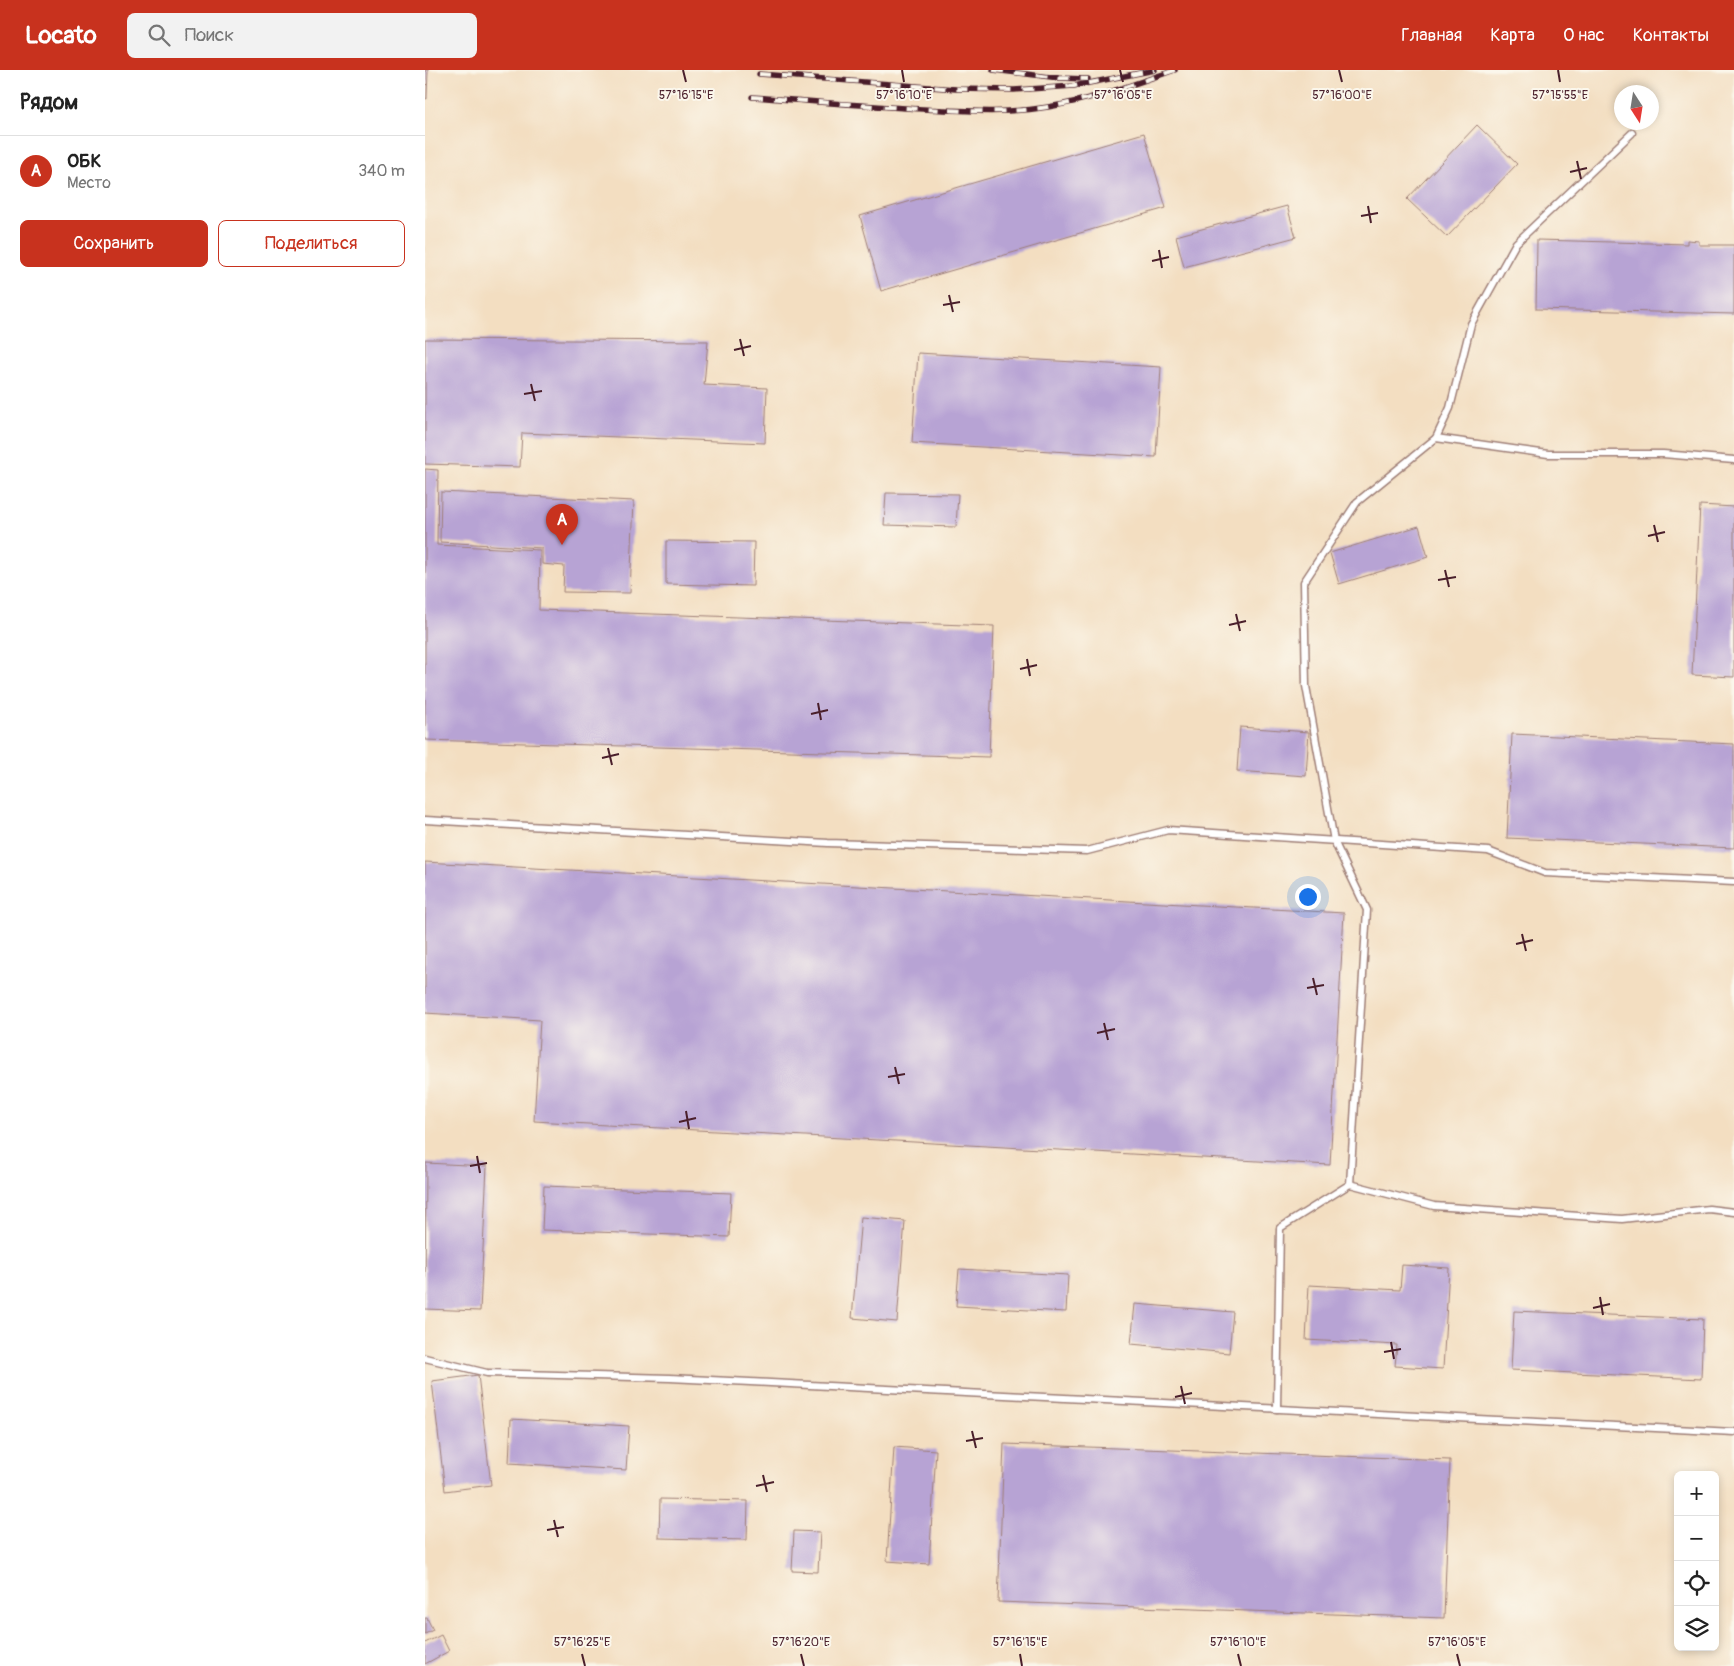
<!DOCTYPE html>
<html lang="ru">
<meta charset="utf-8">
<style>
:root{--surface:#fff;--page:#f2f2f2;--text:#222;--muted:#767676;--line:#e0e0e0;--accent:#c8321e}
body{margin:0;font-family:Pangolin,sans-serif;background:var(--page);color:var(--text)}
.controls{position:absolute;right:15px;bottom:15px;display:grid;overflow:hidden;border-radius:8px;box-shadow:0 2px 8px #0003}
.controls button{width:45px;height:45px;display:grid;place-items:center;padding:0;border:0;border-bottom:1px solid var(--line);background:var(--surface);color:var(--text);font:25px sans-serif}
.compass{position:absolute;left:1189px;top:15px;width:45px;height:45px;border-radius:50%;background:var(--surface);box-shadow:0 2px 8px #0003;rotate:168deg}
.you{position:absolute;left:882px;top:826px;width:18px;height:18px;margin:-12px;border:4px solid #fff;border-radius:50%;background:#1a73e8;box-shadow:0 0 0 8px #1a73e833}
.badge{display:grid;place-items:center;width:32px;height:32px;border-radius:50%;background:var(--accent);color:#fff;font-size:16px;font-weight:700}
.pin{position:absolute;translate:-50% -41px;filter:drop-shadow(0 1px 2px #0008)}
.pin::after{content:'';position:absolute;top:26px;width:18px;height:15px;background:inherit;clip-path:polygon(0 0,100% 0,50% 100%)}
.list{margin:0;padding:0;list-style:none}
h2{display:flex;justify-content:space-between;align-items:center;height:65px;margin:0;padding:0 20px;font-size:21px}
h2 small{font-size:16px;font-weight:400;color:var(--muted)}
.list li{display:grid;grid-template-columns:32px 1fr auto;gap:15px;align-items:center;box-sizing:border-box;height:70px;padding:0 20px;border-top:1px solid var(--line)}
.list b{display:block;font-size:19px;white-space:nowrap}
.list p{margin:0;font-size:16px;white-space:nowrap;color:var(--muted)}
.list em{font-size:16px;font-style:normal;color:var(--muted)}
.actions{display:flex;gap:10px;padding:15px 20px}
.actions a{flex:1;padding:11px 0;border:1px solid var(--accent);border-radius:8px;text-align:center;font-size:18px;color:var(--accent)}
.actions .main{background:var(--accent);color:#fff}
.icon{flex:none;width:28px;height:28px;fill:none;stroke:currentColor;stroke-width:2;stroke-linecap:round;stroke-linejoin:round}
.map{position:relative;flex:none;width:1309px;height:1596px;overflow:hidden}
header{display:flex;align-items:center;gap:30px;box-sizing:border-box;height:70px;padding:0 25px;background:var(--accent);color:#fff}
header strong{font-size:24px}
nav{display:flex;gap:28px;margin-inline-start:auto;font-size:18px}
.search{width:350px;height:45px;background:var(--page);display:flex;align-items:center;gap:12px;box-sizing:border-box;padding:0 18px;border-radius:8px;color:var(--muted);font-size:19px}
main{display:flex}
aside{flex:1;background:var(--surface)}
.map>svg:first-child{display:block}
.building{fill:#b7a3d4}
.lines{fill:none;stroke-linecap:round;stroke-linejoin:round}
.lane-casing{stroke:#9e7e76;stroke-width:9}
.lane{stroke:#fff;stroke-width:6}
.rail-casing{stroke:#4a1f2b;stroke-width:5.5}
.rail{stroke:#fbf7ec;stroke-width:4;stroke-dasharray:11;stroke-linecap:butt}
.ticks{fill:none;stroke:#4a1f2b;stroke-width:2}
.ticks-label{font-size:12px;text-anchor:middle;fill:#4a1f2b;stroke:#fbf7ec;stroke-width:4;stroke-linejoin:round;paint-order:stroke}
</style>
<header>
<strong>Locato</strong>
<div class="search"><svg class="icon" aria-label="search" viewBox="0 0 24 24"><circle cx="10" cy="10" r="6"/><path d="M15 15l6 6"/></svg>Поиск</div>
<nav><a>Главная</a><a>Карта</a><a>О нас</a><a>Контакты</a></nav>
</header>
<main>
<aside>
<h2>Рядом<small></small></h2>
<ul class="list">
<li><span class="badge">A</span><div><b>ОБК</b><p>Место</p></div><em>340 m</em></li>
</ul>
<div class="actions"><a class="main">Сохранить</a><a>Поделиться</a></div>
</aside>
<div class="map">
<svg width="1309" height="1596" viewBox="0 0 1309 1596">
<rect width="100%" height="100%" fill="#fbf7ec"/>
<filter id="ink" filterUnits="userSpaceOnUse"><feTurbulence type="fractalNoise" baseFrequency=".02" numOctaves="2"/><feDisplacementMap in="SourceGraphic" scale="10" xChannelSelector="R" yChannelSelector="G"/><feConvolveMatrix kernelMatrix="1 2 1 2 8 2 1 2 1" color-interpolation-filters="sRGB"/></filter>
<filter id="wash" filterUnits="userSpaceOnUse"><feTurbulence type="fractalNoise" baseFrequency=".0096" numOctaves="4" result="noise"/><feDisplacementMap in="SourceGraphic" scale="20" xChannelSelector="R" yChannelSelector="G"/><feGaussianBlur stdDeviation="1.12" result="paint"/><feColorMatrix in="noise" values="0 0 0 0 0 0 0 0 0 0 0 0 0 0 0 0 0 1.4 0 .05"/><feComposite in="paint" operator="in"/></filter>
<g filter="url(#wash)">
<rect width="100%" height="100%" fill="#f3dec1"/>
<g id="blocks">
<g class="building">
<polygon points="0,0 3,0 2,29 0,28"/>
<polygon points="1052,55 1092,94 1022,167 982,129"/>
<polygon points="719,63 741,138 456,221 435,146"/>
<polygon points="862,136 871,167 759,197 751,166"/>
<polygon points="1112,170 1262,174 1262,170 1274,171 1274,175 1309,175 1309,244 1111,239"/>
<polygon points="0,269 283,271 279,315 342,318 340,373 97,363 95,397 0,394"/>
<polygon points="493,283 736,297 731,387 487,373"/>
<polygon points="0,399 13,400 12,475 115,480 114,540 569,556 564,687 0,670"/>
<polygon points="16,422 209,431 205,523 138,522 139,496 117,494 117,478 15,472"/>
<polygon points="461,423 533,424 531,457 459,455"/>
<polygon points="1275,435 1309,437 1309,607 1267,605"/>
<polygon points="994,456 1003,487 914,514 905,483"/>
<polygon points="241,471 329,472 328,516 241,514"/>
<polygon points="815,657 884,662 881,706 812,701"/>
<polygon points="1087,664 1309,674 1309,778 1082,768"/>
<polygon points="0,792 919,843 905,1095 109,1051 115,950 0,943"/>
<polygon points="1,1093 62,1096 55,1241 0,1239"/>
<polygon points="119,1116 306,1123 304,1167 117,1160"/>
<polygon points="436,1147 480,1151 472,1252 427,1248"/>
<polygon points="977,1195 1024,1198 1018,1299 970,1296 972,1275 881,1270 884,1215 975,1220"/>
<polygon points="534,1199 643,1205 641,1242 531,1236"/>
<polygon points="710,1234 808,1242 804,1283 706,1274"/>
<polygon points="1089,1241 1278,1249 1276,1309 1086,1300"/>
<polygon points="53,1305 66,1415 20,1421 7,1311"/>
<polygon points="86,1349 204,1356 201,1400 84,1393"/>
<polygon points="579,1374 1025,1390 1019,1548 573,1532"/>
<polygon points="469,1377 511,1380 504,1494 462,1491"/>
<polygon points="235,1429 323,1431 322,1470 234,1468"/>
<polygon points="369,1461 395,1462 393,1502 367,1501"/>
<polygon points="0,1548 2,1548 8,1560 0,1564"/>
<polygon points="16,1565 24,1581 0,1594 0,1573"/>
</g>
</g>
</g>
<g filter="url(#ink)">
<use href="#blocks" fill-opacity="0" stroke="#9e7e76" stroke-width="1"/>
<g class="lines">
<g class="lane-casing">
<g id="lane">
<polyline points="1011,368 1123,384 1238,384 1309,390"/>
<polyline points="0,750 403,773 662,781 743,760 1063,781 1120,803 1309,812"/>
<polyline points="925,1114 1009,1136 1197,1149 1284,1139 1309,1142"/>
<polyline points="0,1288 62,1303 245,1308 1309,1362"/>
<polyline points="852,1339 855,1158 925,1114 942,840 909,771 881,616 879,512 932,432 1011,368 1025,338 1046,254 1091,173 1207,63"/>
</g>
</g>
<use href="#lane" class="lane"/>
<g class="rail-casing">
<g id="rail">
<polyline points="568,0 634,8 663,9"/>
<polyline points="334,4 531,19 589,20 649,16 730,0"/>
<path d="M 327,27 C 384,31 441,36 498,39 C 540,41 581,44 623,37 C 666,30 709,14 750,0"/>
</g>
</g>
<use href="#rail" class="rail"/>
</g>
</g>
<path class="ticks" d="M 258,0 L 261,12M 477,0 L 479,12M 695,0 L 698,12M 914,0 L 917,12M 1133,0 L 1135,12M 1152,91 L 1156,109M 1145,102 L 1162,98M 943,136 L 946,153M 936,146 L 953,143M 734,180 L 737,198M 727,191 L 744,187M 524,225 L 528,242M 518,235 L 535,232M 315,269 L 319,286M 309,280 L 326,276M 106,314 L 110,331M 99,324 L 117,321M 1229,455 L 1233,472M 1223,466 L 1240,462M 1020,500 L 1024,517M 1013,510 L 1031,507M 811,544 L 815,561M 804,555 L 821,551M 602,589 L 605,606M 595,599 L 612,595M 393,633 L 396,650M 386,644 L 403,640M 183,678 L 187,695M 177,688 L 194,684M 1097,864 L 1101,881M 1091,874 L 1108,870M 888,908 L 892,925M 882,918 L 899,915M 679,953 L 683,970M 672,963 L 690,959M 470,997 L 474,1014M 463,1007 L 480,1004M 261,1041 L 264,1059M 254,1052 L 271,1048M 52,1086 L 55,1103M 45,1096 L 62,1093M 1175,1227 L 1178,1245M 1168,1238 L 1185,1234M 966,1272 L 969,1289M 959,1282 L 976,1279M 756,1316 L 760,1334M 750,1327 L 767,1323M 547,1361 L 551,1378M 541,1371 L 558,1368M 338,1405 L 342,1422M 331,1416 L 349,1412M 129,1450 L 133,1467M 122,1460 L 139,1457M 157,1584 L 160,1596M 376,1584 L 379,1596M 595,1584 L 597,1596M 813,1584 L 816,1596M 1032,1584 L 1035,1596"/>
<g class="ticks-label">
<text x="261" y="29">57°16'15"E</text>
<text x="479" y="29">57°16'10"E</text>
<text x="698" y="29">57°16'05"E</text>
<text x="917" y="29">57°16'00"E</text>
<text x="1135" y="29">57°15'55"E</text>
<text x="157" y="1576">57°16'25"E</text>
<text x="376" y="1576">57°16'20"E</text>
<text x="595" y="1576">57°16'15"E</text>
<text x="813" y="1576">57°16'10"E</text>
<text x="1032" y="1576">57°16'05"E</text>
</g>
</svg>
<div class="controls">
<button>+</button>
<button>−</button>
<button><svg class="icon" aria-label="locate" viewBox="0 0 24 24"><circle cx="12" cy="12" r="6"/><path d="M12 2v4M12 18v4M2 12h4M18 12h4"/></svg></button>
<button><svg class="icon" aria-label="layers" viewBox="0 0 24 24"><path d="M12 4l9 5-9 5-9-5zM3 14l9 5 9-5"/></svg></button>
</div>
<svg class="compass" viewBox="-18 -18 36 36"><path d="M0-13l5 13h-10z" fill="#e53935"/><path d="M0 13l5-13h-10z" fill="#767676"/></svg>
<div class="you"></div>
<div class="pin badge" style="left:137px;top:475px">A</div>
</div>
</main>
